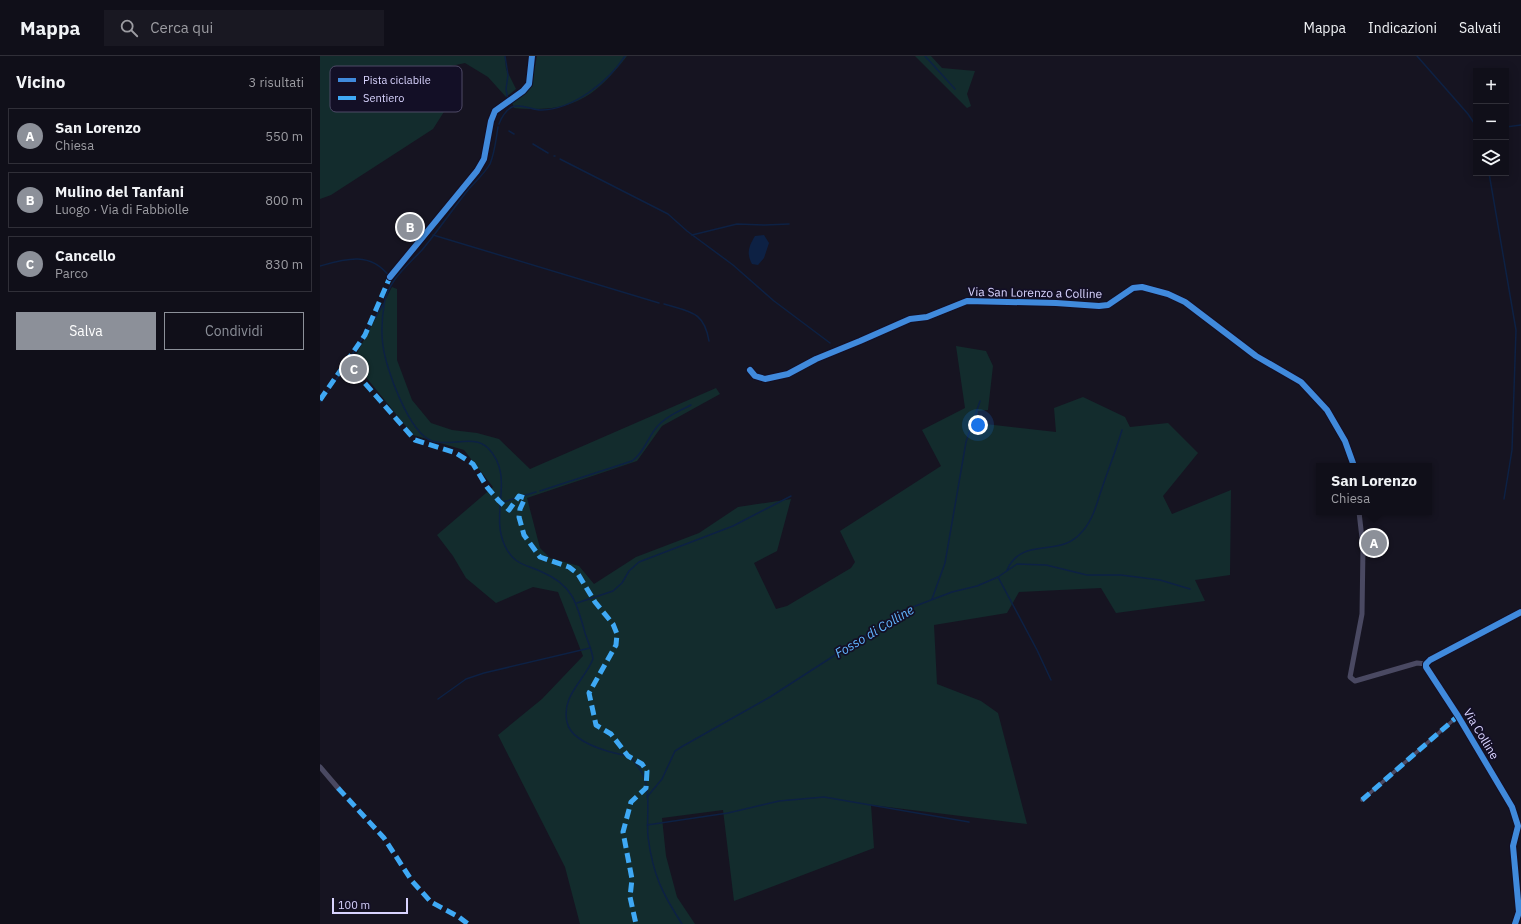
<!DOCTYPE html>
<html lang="it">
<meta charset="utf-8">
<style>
:root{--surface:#100f19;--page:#191822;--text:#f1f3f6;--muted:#9c9ca2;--line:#302f38;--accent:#8c9099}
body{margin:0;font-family:"IBM Plex Sans",sans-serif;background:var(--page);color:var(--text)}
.controls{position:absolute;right:12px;top:12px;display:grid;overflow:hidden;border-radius:0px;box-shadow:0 2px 10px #0003}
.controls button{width:36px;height:36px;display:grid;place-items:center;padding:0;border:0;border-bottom:1px solid var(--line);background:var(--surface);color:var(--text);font:20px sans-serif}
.scale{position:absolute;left:12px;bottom:10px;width:76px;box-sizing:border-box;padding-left:4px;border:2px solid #d9d4ff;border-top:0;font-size:11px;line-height:14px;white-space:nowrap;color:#d9d4ff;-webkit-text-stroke:3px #130f26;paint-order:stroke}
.you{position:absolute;left:658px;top:369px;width:14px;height:14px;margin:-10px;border:3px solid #fff;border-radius:50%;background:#1a73e8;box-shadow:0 0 0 6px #1a73e833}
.badge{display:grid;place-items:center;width:26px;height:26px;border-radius:50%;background:var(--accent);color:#fff;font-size:13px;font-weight:700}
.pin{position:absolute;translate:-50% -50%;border:2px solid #fff;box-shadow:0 1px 4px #0006}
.popup{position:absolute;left:996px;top:407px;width:116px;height:52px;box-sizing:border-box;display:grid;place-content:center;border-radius:0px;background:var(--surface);filter:drop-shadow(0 1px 3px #0005);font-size:13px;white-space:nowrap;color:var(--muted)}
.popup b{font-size:15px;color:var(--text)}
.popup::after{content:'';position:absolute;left:50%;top:100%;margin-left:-8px;border:8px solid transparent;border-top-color:var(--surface)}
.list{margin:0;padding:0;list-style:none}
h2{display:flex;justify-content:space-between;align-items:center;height:52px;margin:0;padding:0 16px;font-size:17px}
h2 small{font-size:13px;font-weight:400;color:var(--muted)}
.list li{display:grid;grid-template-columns:26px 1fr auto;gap:12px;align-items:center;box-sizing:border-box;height:56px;margin:0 8px 8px;padding:0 8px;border:1px solid var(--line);border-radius:0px}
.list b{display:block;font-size:15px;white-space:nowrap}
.list p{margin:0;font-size:13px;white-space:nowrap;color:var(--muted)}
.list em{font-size:13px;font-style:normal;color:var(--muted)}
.actions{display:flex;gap:8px;padding:12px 16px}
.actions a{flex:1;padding:9px 0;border:1px solid var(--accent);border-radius:0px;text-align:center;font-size:14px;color:var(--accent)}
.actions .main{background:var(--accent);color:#fff}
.icon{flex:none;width:22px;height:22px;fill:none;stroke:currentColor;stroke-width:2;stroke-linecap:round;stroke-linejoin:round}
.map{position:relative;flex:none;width:1201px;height:868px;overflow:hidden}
header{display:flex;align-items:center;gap:24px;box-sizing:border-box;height:56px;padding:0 20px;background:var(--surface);border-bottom:1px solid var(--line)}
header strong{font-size:19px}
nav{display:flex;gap:22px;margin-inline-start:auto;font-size:14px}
.search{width:280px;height:36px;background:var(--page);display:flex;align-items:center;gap:10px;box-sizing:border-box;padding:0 14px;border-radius:0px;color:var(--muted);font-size:15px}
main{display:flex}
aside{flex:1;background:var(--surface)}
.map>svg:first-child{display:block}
.green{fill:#132c2d}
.water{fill:#0d2144}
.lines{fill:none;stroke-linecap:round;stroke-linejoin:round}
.stream{stroke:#0d2144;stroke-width:1.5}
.pedestrian{stroke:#4a4962;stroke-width:3.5}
.minor{stroke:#4a4962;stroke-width:5}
.quiet{stroke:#3fa9f5;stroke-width:5;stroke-dasharray:10 5;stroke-linecap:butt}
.cycleway-casing{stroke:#130f26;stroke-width:8}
.cycleway{stroke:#408adc;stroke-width:6}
.labels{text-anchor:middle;stroke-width:3.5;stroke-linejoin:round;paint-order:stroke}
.street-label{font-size:12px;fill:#d9d4ff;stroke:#130f26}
.water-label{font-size:13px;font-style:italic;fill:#62b6ff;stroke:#130f26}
.key{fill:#130f26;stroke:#4e4a67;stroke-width:1}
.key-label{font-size:11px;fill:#d9d4ff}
</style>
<header>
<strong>Mappa</strong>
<div class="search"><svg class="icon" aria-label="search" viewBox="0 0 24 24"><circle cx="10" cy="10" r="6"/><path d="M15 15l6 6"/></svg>Cerca qui</div>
<nav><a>Mappa</a><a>Indicazioni</a><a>Salvati</a></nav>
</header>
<main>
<aside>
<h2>Vicino<small>3 risultati</small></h2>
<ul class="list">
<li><span class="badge">A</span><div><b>San Lorenzo</b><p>Chiesa</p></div><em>550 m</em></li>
<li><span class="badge">B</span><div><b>Mulino del Tanfani</b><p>Luogo · Via di Fabbiolle</p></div><em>800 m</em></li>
<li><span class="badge">C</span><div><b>Cancello</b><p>Parco</p></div><em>830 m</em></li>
</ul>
<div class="actions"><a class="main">Salva</a><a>Condividi</a></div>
</aside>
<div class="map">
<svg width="1201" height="868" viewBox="0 0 1201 868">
<rect width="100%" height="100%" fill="#161421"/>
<g class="green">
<polygon points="0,0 185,0 186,13 196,33 186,41 168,21 145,7 131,10 127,51 113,73 11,139 0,143"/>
<path d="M 217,0 L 307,0 C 273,44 250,57 194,52 L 192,46 L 211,30 Z"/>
<polygon points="595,0 611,0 622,12 655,15 647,38 651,50 647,52"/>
<polygon points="72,231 77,233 77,304 92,344 111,367 132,374 157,377 179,383 210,413 396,332 400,338 342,370 317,405 207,442 220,492 230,502 259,510 274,528 316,501 379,477 418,451 471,443 457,495 434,507 456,553 467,550 531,512 535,506 520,475 621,410 602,374 645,352 636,290 666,295 673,310 668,354 658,355 657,367 736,376 734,352 763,341 805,361 810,371 848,367 878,397 843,440 852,458 911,434 910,519 875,524 885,545 796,557 781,532 699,536 687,557 614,569 617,628 661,645 678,657 707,768 551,749 554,792 414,845 403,754 342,762 346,800 357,841 375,868 260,868 245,811 178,679 222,643 263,600 238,536 213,531 176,547 146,522 133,500 117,479 173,431 144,394 93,379 41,315 36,299"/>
</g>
<path class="water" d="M 444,179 L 449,187 L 444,202 L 438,209 L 432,208 C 426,197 429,190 435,180 Z"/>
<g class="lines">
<g class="stream">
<polyline points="185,0 188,19 186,33 188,44"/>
<polyline points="605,0 635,33"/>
<polyline points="1097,0 1148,58 1156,70"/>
<path d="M 179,68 C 181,62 186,54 192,51 C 202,47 213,55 222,54 C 254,53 289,25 305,0"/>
<path d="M 178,71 C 176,83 175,96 170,108 C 165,117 155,126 148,134 C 132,154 118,175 102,194 C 87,210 67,226 64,249 C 62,262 61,277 63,290 C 66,313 89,377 112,385 C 130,391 154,378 168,392 C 196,421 169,457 185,490 C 194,509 205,508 222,516 C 253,529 257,548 265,577 C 268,586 272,594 273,603 C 264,625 241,640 247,666 C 250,682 274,691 287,695 C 294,697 305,699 310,701 C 314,704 318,711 321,715 C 332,733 326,761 328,781 C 333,819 342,837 362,868"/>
<polyline points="1186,71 1201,69"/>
<polyline points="189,75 194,78"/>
<polyline points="213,88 228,97"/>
<polyline points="234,100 235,100"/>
<polyline points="240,103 348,158 367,175 413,209 454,245 510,287"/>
<polyline points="1169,117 1196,274 1192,394 1184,443"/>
<polyline points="113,179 339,247"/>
<polyline points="372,179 417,168 445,169 469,168"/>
<path d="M 0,210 C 25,203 50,195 69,220"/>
<path d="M 344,248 C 370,256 384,255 389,285"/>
<polyline points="30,302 63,249"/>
<polyline points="0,346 22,315"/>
<path d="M 220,435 L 312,405 C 324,397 327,383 336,372 C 345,361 359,355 371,349"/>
<polyline points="180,447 216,436"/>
<path d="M 687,514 C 702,481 735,501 758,480 C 771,468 775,454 780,438 C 787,416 796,395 802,374"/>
<polyline points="678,521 717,594 731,624"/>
<polyline points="612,543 625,507 646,386 660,345"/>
<polyline points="257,547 293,535 302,527 309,515 319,506 413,470 471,440"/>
<polyline points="118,643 146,623 164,617 270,592"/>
<polyline points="327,741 342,723 355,695 363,690 450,641 585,554 632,536 657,530 678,521 697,508 726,509 767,519 801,519 840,524 870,533"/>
<polyline points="327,769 408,757 459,745 504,741 649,766"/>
</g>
<polyline class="pedestrian" points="1042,744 1138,660"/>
<g class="minor">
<polyline points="70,221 157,115 164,103 171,65 175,55 203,35 209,28 212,0"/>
<polyline points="430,314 435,320 445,323 468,318 496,303 540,285 590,263 607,261 647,245 736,247 779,250 788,249 813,232 822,231 848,238 865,246 936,300 981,326 1007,354 1025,385 1034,410"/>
<polyline points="1039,456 1043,491 1042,558 1030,621 1035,625 1097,607 1106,608"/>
<polyline points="0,711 18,732"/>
<polyline points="1195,868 1199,856 1193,790 1198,770 1192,751 1138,660 1106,611 1106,608 1110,604 1201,556"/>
</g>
<g class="quiet">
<polyline points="30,302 35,316 95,384 136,397 153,408 167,431 179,445 189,454 199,440 205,442 200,453 199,461 204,479 220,501 249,511 258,518 275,546 293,568 297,578 296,589 269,637 276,669 291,678 308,700 322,708 327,715 326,732 311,746 303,776 312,823 310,841 316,868"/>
<polyline points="0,344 45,279 70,221"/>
<polyline points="18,732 64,782 92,825 111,846 139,861 148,868"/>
<polyline points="1042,744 1138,660"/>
</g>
<g class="cycleway-casing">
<g id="cycleway">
<polyline points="70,221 157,115 164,103 171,65 175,55 203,35 209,28 212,0"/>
<polyline points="430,314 435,320 445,323 468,318 496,303 540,285 590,263 607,261 647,245 736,247 779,250 788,249 813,232 822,231 848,238 865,246 936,300 981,326 1007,354 1025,385 1034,410"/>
<polyline points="1195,868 1199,856 1193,790 1198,770 1192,751 1138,660 1106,611 1106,608 1110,604 1201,556"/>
</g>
</g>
<use href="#cycleway" class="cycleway"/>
</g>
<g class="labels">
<g class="street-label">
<text transform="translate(715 237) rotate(1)" y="4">Via San Lorenzo a Colline</text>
<text transform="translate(1161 678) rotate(59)" y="4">Via Colline</text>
</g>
<g class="water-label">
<text transform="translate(554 575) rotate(-31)" y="5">Fosso di Colline</text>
</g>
</g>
<rect x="10" y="10" width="132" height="46" rx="6" class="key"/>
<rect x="18" y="22" width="18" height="4" fill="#408adc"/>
<rect x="18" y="40" width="18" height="4" fill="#3fa9f5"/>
<g class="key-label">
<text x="43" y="28">Pista ciclabile</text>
<text x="43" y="46">Sentiero</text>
</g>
</svg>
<div class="controls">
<button>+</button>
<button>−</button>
<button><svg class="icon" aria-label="layers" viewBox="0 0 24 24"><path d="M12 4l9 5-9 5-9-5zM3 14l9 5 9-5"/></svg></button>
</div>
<div class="scale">100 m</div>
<div class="you"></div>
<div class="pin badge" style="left:1054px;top:487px">A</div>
<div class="popup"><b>San Lorenzo</b>Chiesa</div>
<div class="pin badge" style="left:90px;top:171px">B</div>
<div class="pin badge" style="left:34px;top:313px">C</div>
</div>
</main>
